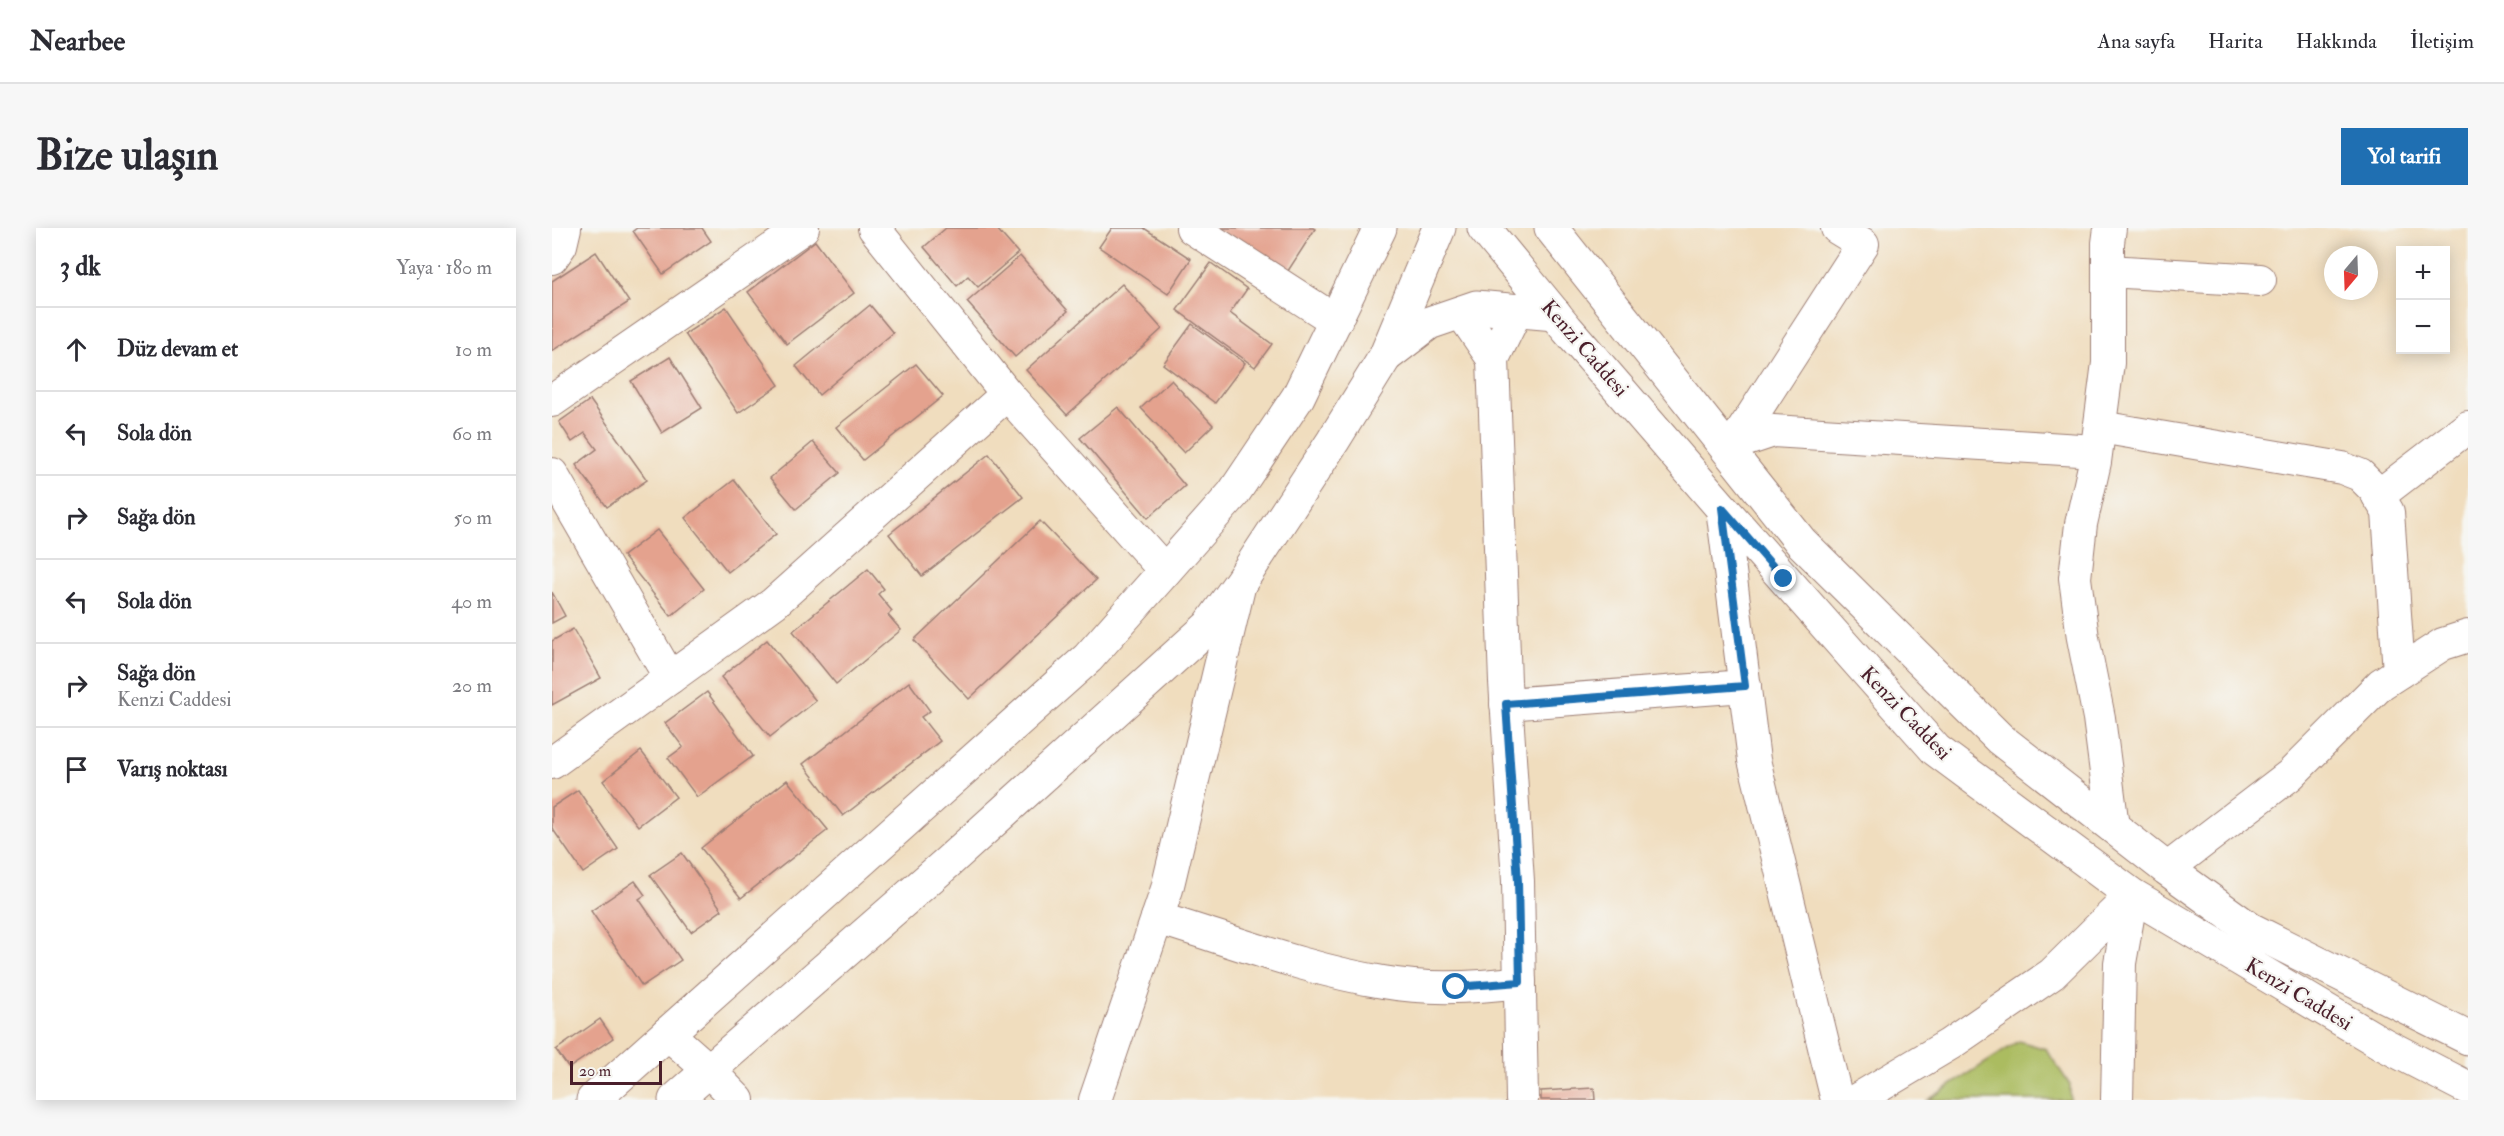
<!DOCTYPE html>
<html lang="tr">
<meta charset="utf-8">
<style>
:root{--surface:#fff;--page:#f7f7f7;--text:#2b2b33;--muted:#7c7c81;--line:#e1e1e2;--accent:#1f6fb2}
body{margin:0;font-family:"IM FELL Double Pica",serif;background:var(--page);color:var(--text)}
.controls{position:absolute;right:18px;top:18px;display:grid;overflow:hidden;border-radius:0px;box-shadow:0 3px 15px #0003}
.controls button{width:54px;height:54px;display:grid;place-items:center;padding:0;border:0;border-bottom:2px solid var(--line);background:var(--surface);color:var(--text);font:30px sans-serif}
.compass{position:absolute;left:1772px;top:18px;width:54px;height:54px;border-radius:50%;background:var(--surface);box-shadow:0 3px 15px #0003;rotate:199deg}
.scale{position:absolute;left:18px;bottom:15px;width:92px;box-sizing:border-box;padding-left:6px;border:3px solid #4a1f2b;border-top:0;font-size:16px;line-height:21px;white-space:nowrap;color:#4a1f2b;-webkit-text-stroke:4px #f6f6f2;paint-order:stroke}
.stop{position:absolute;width:18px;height:18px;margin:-14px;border:4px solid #1f6fb2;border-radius:50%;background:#fff}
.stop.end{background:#1f6fb2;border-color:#fff;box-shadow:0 2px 6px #0008}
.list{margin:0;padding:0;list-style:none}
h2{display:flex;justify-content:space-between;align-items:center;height:78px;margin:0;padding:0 24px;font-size:26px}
h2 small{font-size:20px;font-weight:400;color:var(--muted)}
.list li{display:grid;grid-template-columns:39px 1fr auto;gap:18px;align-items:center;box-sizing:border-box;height:84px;padding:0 24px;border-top:2px solid var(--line)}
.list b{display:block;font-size:22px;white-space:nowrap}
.list p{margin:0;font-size:20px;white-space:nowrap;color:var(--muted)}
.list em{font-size:20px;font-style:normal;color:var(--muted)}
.icon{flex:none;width:33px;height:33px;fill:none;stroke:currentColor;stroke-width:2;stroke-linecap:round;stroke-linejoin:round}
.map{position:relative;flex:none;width:1916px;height:872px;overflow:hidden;border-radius:0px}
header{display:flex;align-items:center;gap:36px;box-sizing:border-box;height:84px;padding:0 30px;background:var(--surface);border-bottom:2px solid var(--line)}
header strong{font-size:28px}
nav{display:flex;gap:33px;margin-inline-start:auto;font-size:21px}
.intro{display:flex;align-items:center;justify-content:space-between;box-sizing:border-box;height:144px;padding:0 36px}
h1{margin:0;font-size:42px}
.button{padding:15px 27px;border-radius:0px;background:var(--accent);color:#fff;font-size:21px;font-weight:700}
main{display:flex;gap:36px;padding:0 36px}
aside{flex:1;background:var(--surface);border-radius:0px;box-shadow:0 3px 15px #0003}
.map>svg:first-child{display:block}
.green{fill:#abbc60;stroke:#7a6e46;stroke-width:1.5}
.building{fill:#e4a28e}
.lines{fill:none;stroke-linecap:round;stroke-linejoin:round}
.minor-casing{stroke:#9d7e74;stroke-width:34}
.major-casing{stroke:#9d7e74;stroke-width:35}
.minor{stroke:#fff;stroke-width:32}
.major{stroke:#fff;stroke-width:33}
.route{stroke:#1f6fb2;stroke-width:8}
.labels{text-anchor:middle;stroke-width:4.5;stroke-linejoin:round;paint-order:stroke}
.street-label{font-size:21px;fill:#4a1f2b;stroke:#f6f6f2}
</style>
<header>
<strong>Nearbee</strong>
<nav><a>Ana sayfa</a><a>Harita</a><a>Hakkında</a><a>İletişim</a></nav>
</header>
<div class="intro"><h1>Bize ulaşın</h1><a class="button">Yol tarifi</a></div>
<main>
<aside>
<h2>3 dk<small>Yaya · 180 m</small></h2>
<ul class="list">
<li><svg class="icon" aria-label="ahead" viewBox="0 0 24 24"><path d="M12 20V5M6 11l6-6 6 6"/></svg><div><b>Düz devam et</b></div><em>10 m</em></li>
<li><svg class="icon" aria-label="left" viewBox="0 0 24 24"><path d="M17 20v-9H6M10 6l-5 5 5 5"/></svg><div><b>Sola dön</b></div><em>60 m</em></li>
<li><svg class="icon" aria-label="right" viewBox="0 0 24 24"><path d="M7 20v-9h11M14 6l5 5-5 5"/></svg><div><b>Sağa dön</b></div><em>50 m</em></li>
<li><svg class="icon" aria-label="left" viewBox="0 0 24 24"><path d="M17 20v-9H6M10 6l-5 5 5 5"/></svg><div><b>Sola dön</b></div><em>40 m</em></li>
<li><svg class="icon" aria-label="right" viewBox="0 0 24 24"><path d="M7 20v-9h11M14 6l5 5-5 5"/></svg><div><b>Sağa dön</b><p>Kenzi Caddesi</p></div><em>20 m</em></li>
<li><svg class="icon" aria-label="arrive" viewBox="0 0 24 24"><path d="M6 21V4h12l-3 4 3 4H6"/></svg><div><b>Varış noktası</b></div></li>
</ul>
</aside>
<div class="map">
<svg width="1916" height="872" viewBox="0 0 1916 872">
<rect width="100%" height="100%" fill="#f6f6f2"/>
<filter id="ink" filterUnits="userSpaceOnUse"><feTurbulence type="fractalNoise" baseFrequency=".0167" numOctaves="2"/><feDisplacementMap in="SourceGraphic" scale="12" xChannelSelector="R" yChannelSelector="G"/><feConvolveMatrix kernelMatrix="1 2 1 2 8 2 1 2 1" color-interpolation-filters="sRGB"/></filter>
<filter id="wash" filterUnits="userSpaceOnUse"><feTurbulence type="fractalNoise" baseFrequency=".008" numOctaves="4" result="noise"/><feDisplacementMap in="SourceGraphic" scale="24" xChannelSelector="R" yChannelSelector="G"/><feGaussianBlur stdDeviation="1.35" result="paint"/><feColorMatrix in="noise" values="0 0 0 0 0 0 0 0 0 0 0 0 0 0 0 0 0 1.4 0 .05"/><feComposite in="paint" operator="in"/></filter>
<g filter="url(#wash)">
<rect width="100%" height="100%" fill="#f0ddbe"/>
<polygon class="green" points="1467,813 1494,821 1518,857 1518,872 1376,872"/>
<g id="blocks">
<g class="building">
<polygon points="85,0 150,0 159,13 111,46 81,3"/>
<polygon points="394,0 444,0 466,25 426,59 416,48 405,58 372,19"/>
<polygon points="560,0 592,0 639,31 616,66 547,19"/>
<polygon points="662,0 761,0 763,1 734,46"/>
<polygon points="263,13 302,65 235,116 196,64"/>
<polygon points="44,24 77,74 0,123 0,53"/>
<polygon points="468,28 516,83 463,129 415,74"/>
<polygon points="659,35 695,61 678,85 720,116 703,139 625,82"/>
<polygon points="570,56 610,101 515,187 474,142"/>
<polygon points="318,77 341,105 267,167 244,138"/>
<polygon points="174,79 227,157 186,185 133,106"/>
<polygon points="640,96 693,135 663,175 611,136"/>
<polygon points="118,129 150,180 110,205 79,153"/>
<polygon points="364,136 391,168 311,232 284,199"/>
<polygon points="619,152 661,197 632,225 589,180"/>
<polygon points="38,172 95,252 55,279 24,237 45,221 33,205 20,214 7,194"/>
<polygon points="566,179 633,258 596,290 528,210"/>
<polygon points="261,214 288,245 244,281 218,250"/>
<polygon points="437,226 471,269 370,348 337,306"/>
<polygon points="182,252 224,306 176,344 133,290"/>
<polygon points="488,293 544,352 417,471 362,412"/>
<polygon points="105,302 152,361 119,388 71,328"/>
<polygon points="316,341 332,361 326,366 340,383 336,387 349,402 284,456 241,403"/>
<polygon points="0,364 13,388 0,395"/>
<polygon points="21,401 49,450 0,477 0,413"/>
<polygon points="215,412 264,473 218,509 169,449"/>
<polygon points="357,454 378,483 369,489 388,513 291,588 251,536"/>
<polygon points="155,464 201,528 145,569 116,530 131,519 113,495"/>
<polygon points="89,523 124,569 86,598 51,553"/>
<polygon points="235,552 276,602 189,670 149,620"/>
<polygon points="26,562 66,621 31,645 0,600 0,579"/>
<polygon points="130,625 170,682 139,704 98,647"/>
<polygon points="83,653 93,667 87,671 129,732 90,758 39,683"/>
<polygon points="48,791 61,810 17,840 4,822"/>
<polygon points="1042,860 1043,872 989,872 989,863"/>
</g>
</g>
</g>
<g filter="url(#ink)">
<use href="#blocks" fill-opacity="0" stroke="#9d7e74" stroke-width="1.5"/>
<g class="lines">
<g class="minor-casing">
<g id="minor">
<polyline points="322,0 455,166 613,343"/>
<polyline points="640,0 784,93"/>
<polyline points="1558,0 1556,15 1556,135 1543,234 1529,296 1523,350 1531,410 1547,490 1561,599"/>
<polyline points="0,30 9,17 13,0"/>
<polyline points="1556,43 1708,52"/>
<polyline points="965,82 941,131 953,454 966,653 970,872"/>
<polyline points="909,84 941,131"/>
<polyline points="0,173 251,0"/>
<polyline points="1548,199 1790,240 1808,247 1822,261 1836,284 1847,444"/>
<polyline points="1182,216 1221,203 1544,223"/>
<polyline points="1182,216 1311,16 1285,0"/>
<polyline points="0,246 118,450"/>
<polyline points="1826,268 1916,199"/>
<polyline points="1170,280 1202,532 1285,872"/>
<polyline points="954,476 1193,458"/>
<polyline points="0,535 222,375 455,166"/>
<polyline points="1615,641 1738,547 1829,456 1891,416 1916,408"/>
<path d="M 605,690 C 678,712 756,742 831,754 C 876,762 922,760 968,754"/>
<polyline points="115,805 157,842 186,872"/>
<polyline points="543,872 615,661 688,355"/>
<polyline points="1304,872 1398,816 1500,746 1580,667"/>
<polyline points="1565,872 1568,735 1580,667"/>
</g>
</g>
<g class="major-casing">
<g id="major">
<polyline points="932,0 1015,101 1170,280 1384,522 1580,667 1831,816 1916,860"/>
<polyline points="999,0 1249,314 1448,511 1615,641 1698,701 1916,810"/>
<polyline points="834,128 877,95 924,79 1003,86"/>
<polyline points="41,872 536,430 681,266 746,169 828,0"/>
<polyline points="123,872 396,634 657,398 688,355 781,213 833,129 887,0"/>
</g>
</g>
<use href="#minor" class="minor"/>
<use href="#major" class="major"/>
</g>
</g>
<g class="lines" filter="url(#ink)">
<polyline class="route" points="904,759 968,754 966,653 954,476 1193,458 1170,280 1232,351"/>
</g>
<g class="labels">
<g class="street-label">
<text transform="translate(1033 120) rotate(49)" y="7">Kenzi Caddesi</text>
<text transform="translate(1354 485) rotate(46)" y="7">Kenzi Caddesi</text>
<text transform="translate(1747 766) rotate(31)" y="7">Kenzi Caddesi</text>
</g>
</g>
</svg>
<div class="controls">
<button>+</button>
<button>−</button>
</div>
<svg class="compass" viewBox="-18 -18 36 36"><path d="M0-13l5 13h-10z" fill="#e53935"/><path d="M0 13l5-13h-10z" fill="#7c7c81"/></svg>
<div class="scale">20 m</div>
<div class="stop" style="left:904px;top:759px"></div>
<div class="stop end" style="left:1232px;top:351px"></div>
</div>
</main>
